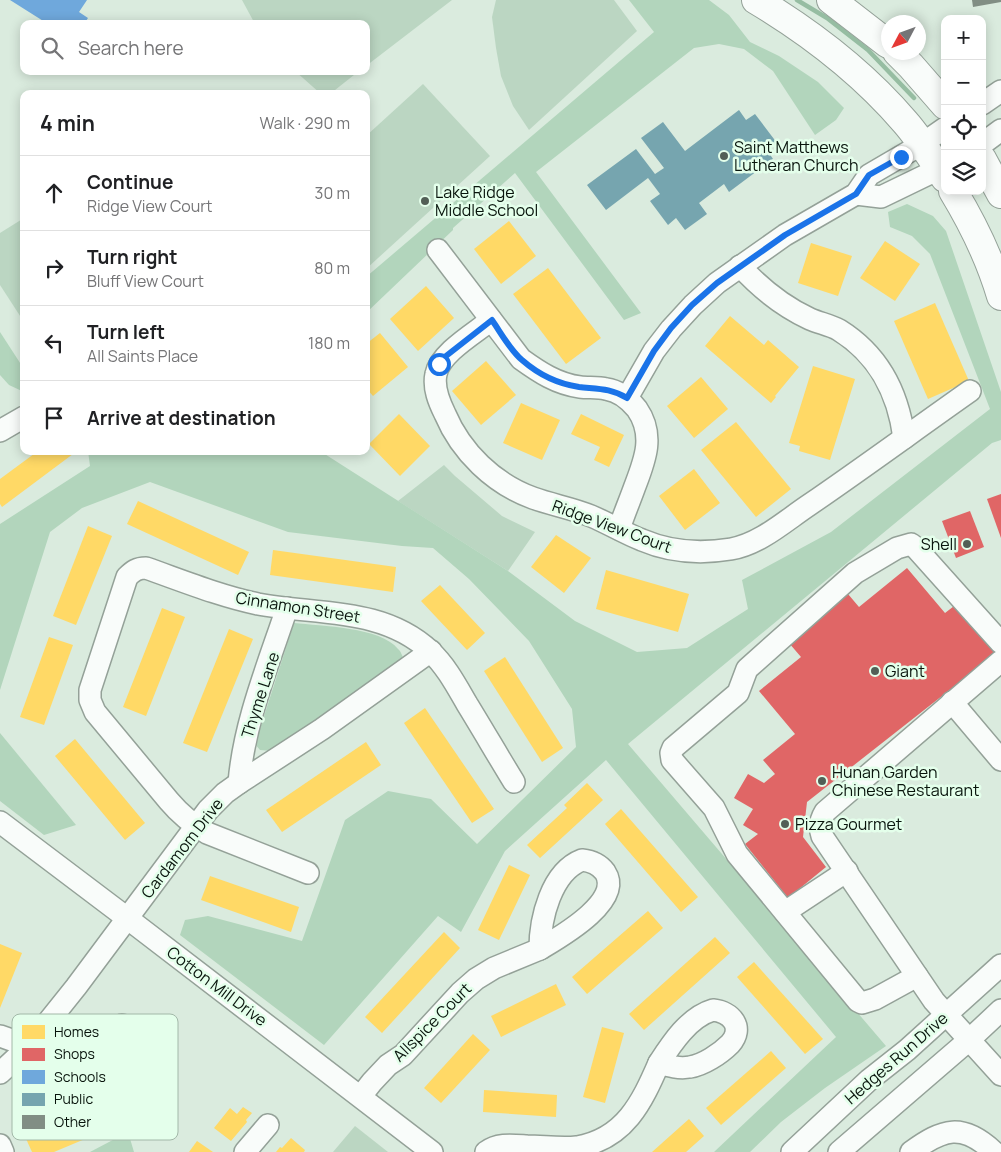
<!DOCTYPE html>
<meta charset="utf-8">
<style>
:root{--surface:#fff;--page:#f2f2f2;--text:#202124;--muted:#757577;--line:#e0e0e0}
body{margin:0;font-family:Manrope,sans-serif;background:var(--page);color:var(--text)}
.controls{position:absolute;right:15px;top:15px;display:grid;overflow:hidden;border-radius:10px;box-shadow:0 2px 12px #0003}
.controls button{width:45px;height:45px;display:grid;place-items:center;padding:0;border:0;border-bottom:1px solid var(--line);background:var(--surface);color:var(--text);font:25px sans-serif}
.compass{position:absolute;left:881px;top:15px;width:45px;height:45px;border-radius:50%;background:var(--surface);box-shadow:0 2px 12px #0003;rotate:229deg}
.stop{position:absolute;width:15px;height:15px;margin:-11px;border:4px solid #1a73e8;border-radius:50%;background:#fff}
.stop.end{background:#1a73e8;border-color:#fff;box-shadow:0 1px 5px #0008}
.list{margin:0;padding:0;list-style:none}
h2{display:flex;justify-content:space-between;align-items:center;height:65px;margin:0;padding:0 20px;font-size:21px}
h2 small{font-size:16px;font-weight:400;color:var(--muted)}
.list li{display:grid;grid-template-columns:32px 1fr auto;gap:15px;align-items:center;box-sizing:border-box;height:75px;padding:0 20px;border-top:1px solid var(--line)}
.list b{display:block;font-size:19px;white-space:nowrap}
.list p{margin:0;font-size:16px;white-space:nowrap;color:var(--muted)}
.list em{font-size:16px;font-style:normal;color:var(--muted)}
.icon{flex:none;width:28px;height:28px;fill:none;stroke:currentColor;stroke-width:2;stroke-linecap:round;stroke-linejoin:round}
.map{position:relative;flex:none;width:1001px;height:1152px;overflow:hidden}
.search{position:absolute;background:var(--surface);box-shadow:0 2px 12px #0003;left:20px;top:20px;width:350px;height:55px;display:flex;align-items:center;gap:12px;box-sizing:border-box;padding:0 18px;border-radius:10px;color:var(--muted);font-size:19px}
.panel{position:absolute;background:var(--surface);box-shadow:0 2px 12px #0003;left:20px;top:90px;width:350px;height:365px;border-radius:10px}
.map>svg:first-child{display:block}
.green{fill:#bbd6c2}
.forest{fill:#b2d5bc}
.homes{fill:#ffd966}
.shops{fill:#e06666}
.schools{fill:#6fa8dc}
.public{fill:#76a5af}
.lines{fill:none;stroke-linecap:round;stroke-linejoin:round}
.stream{stroke:#96bda2;stroke-width:4.5}
.building{fill:#818e84}
.minor-casing{stroke:#94a198;stroke-width:24}
.major-casing{stroke:#94a198;stroke-width:30}
.minor{stroke:#f9fcfa;stroke-width:21}
.major{stroke:#f9fcfa;stroke-width:28}
.route{stroke:#1a73e8;stroke-width:6}
.poi-dot{fill:#525f56;stroke:#e4ffeb;stroke-width:2}
.labels{text-anchor:middle;stroke-width:5;stroke-linejoin:round;paint-order:stroke}
.poi-label{font-size:16px;fill:#08140c;stroke:#e4ffeb;text-anchor:start}
.street-label{font-size:16px;fill:#08140c;stroke:#e4ffeb}
.key{fill:#e4ffeb;stroke:#a2b8a8;stroke-width:1}
.key-label{font-size:14px;fill:#08140c}
</style>
<div class="map">
<svg width="1001" height="1152" viewBox="0 0 1001 1152">
<rect width="100%" height="100%" fill="#daebde"/>
<g class="green">
<polygon points="242,0 452,0 366,66 366,24 255,24"/>
<polygon points="496,0 614,0 637,31 529,130 513,106 501,76 496,48 492,17"/>
<polygon points="295,71 359,71 330,94 321,94"/>
<polygon points="423,84 490,156 366,269 366,136"/>
<polygon points="24,218 24,322 0,285 0,233"/>
<polygon points="444,465 455,476 502,516 535,532 508,571 398,501"/>
<polygon points="355,1126 388,1152 333,1152"/>
</g>
<g class="forest">
<polygon points="629,0 709,0 729,15 750,42 779,56 818,82 844,108 836,120 815,135 773,71 744,49 719,44 694,48 536,172 641,313 624,320 515,173 453,228 453,230 366,313 366,277 654,32"/>
<polygon points="907,204 933,216 946,231 1001,392 1001,440 992,443 628,744 886,1046 825,1088 781,1122 750,1152 714,1152 836,1037 606,760 505,851 461,932 438,916 324,1045 180,935 185,920 208,916 302,941 345,820 388,791 431,799 477,844 576,747 572,709 529,641 469,579 433,548 402,546 288,532 150,482 82,508 50,532 0,690 0,524 90,466 88,451 320,451 508,571 575,621 637,652 687,648 748,609 742,580 831,532 990,409 930,254 912,236 890,227 888,212"/>
<polygon points="0,332 24,369 24,392 9,385 0,375"/>
<path d="M 294,623 C 321,626 381,627 398,649 C 401,651 402,656 404,659 L 272,751 L 260,750 L 255,744 Z"/>
<polygon points="0,733 76,825 44,835 0,801"/>
<polygon points="128,1132 134,1152 90,1152"/>
</g>
<g class="homes">
<polygon points="509,221 536,256 501,284 474,249"/>
<polygon points="885,241 920,264 895,301 860,278"/>
<polygon points="811,243 852,256 838,296 798,283"/>
<polygon points="548,268 601,338 566,364 513,294"/>
<polygon points="426,286 454,318 418,351 390,319"/>
<polygon points="935,303 969,381 928,399 894,321"/>
<polygon points="730,316 764,345 768,340 799,367 775,396 776,397 771,403 705,346"/>
<polygon points="380,333 408,367 373,396 366,388 366,344"/>
<polygon points="486,361 516,395 481,425 452,391"/>
<polygon points="813,366 855,379 830,460 799,451 800,446 789,443"/>
<polygon points="701,377 728,409 694,438 667,406"/>
<polygon points="521,403 560,420 542,460 503,443"/>
<polygon points="399,414 430,446 400,476 369,444"/>
<polygon points="581,414 624,435 609,467 594,460 600,447 571,434"/>
<polygon points="736,422 791,489 756,517 701,450"/>
<polygon points="38,451 77,451 2,507 0,504 0,479"/>
<polygon points="694,469 720,503 685,530 659,496"/>
<polygon points="138,501 249,552 238,575 127,524"/>
<polygon points="88,526 112,536 76,625 53,616"/>
<polygon points="556,535 591,558 564,593 531,567"/>
<polygon points="273,550 396,567 393,592 270,575"/>
<polygon points="606,570 689,594 678,632 596,609"/>
<polygon points="440,585 485,633 467,650 421,601"/>
<polygon points="162,608 185,617 146,716 123,707"/>
<polygon points="229,629 253,639 207,752 183,743"/>
<polygon points="49,637 73,645 44,725 20,717"/>
<polygon points="505,657 563,748 542,762 484,671"/>
<polygon points="425,708 494,809 472,823 404,723"/>
<polygon points="75,739 145,823 125,840 55,756"/>
<polygon points="366,742 381,765 282,832 266,810"/>
<polygon points="587,783 603,800 540,858 527,845 567,808 564,805"/>
<polygon points="621,809 698,897 681,912 605,824"/>
<polygon points="509,865 530,875 499,940 478,930"/>
<polygon points="210,876 299,907 291,932 201,900"/>
<polygon points="648,911 663,928 587,994 572,977"/>
<polygon points="444,932 460,948 382,1033 365,1017"/>
<polygon points="715,937 730,953 644,1030 629,1014"/>
<polygon points="0,944 22,953 0,1008"/>
<polygon points="754,962 823,1039 805,1054 737,977"/>
<polygon points="556,984 566,1005 501,1037 491,1016"/>
<polygon points="602,1027 624,1033 605,1103 583,1097"/>
<polygon points="473,1034 490,1050 441,1103 424,1088"/>
<polygon points="771,1051 786,1068 721,1125 706,1108"/>
<polygon points="484,1090 557,1095 556,1117 483,1112"/>
<polygon points="67,1100 85,1139 54,1152 32,1152 18,1121"/>
<polygon points="243,1107 252,1113 246,1120 247,1122 231,1141 214,1128 230,1108 237,1114"/>
<polygon points="689,1119 704,1136 686,1152 652,1152"/>
<polygon points="291,1138 305,1150 304,1152 276,1152 280,1147 282,1148"/>
<polygon points="197,1141 213,1152 189,1152"/>
</g>
<g class="shops">
<polygon points="1001,494 1001,538 987,499"/>
<polygon points="970,511 984,547 956,558 942,521"/>
<polygon points="907,568 945,613 958,603 998,652 807,802 803,837 826,867 788,898 745,844 758,834 743,825 753,809 734,798 748,774 764,783 775,774 763,760 795,734 759,691 801,657 789,643 848,594 859,607"/>
</g>
<polygon class="schools" points="10,0 87,0 79,12 88,18 84,24 48,24"/>
<polygon class="public" points="739,110 746,120 755,114 777,143 767,150 773,159 729,192 724,184 699,203 707,214 685,230 676,218 668,225 650,201 660,194 648,178 606,210 587,185 636,149 655,174 664,168 641,138 663,122 685,151"/>
<g class="lines">
<polyline class="stream" points="797,0 827,18 868,50 914,98"/>
</g>
<polygon class="building" points="972,0 1001,0 1001,2 973,7"/>
<g class="lines">
<g class="minor-casing">
<g id="minor">
<polyline points="982,104 1001,91"/>
<polyline points="982,144 1001,130"/>
<polyline points="856,194 881,197 945,166"/>
<path d="M 438,250 L 521,359 C 539,372 557,384 580,387 C 588,388 598,387 606,389 C 620,391 629,399 637,409 C 655,435 645,460 635,486 C 630,500 624,514 619,529"/>
<path d="M 740,266 C 760,288 782,306 810,319 C 819,323 830,325 839,330 C 879,355 898,392 904,438"/>
<path d="M 491,320 C 475,333 440,353 436,374 C 433,388 439,402 445,414 C 461,452 494,484 533,498 C 552,505 572,508 591,516 C 608,523 624,533 642,540 C 670,552 701,554 731,549 C 760,544 785,521 809,505 C 863,468 916,429 970,391"/>
<polyline points="627,398 654,351 671,329 693,305 717,283 785,235 856,194 869,175 922,144 945,128"/>
<polyline points="0,431 24,417"/>
<path d="M 1001,661 L 825,812 C 820,820 819,827 822,836 L 934,1001 L 1001,1075"/>
<polyline points="952,702 1001,760"/>
<path d="M 239,783 C 244,723 268,665 287,608"/>
<polyline points="0,822 127,918 432,1152"/>
<path d="M 582,860 C 592,861 599,864 605,872 C 624,901 560,937 540,949 C 540,919 551,872 582,860 Z"/>
<path d="M 308,873 L 207,833 C 192,824 180,814 169,801 L 95,712 L 90,700 L 90,690 L 127,577 C 133,571 137,568 146,568 C 183,581 220,596 258,604 C 317,615 383,607 430,651 C 446,666 456,685 467,704 C 483,730 498,756 514,782"/>
<polyline points="785,912 847,871"/>
<polyline points="917,976 875,999 862,1003 858,1001 737,854 714,808 672,760 671,753 673,748 738,693 747,669 855,573 897,548 911,544 915,547 1001,643"/>
<path d="M 713,1010 C 731,1012 745,1027 730,1044 C 720,1054 703,1065 690,1067 C 679,1069 669,1066 659,1063 C 672,1043 689,1017 713,1010 Z"/>
<path d="M 0,1036 C 9,1039 20,1043 29,1048 C 34,1051 37,1054 42,1056 C 73,1068 99,1041 122,1025"/>
<polyline points="0,1073 28,1047 76,987 208,810 225,793 239,783 322,729 431,651"/>
<polyline points="361,1096 372,1082 388,1065 403,1055 460,993 476,979 494,968 540,949"/>
<polyline points="0,1145 3,1152"/>
<polyline points="245,1152 268,1125"/>
<path d="M 486,1152 C 498,1143 512,1145 527,1146 C 543,1146 560,1149 577,1147 C 625,1139 642,1102 659,1063"/>
<polyline points="792,1152 869,1080 907,1050 1001,965"/>
<polyline points="839,1152 969,1040 1001,1010"/>
<path d="M 911,1152 C 943,1129 962,1122 994,1152"/>
</g>
</g>
<g class="major-casing">
<g id="major">
<path d="M 756,0 C 811,33 863,73 905,122 C 920,139 932,159 945,178"/>
<polyline points="831,0 888,44"/>
<polyline points="897,52 911,66 945,105"/>
<polyline points="982,159 1001,194"/>
<path d="M 953,191 C 973,224 990,259 1001,296"/>
</g>
</g>
<use href="#minor" class="minor"/>
<use href="#major" class="major"/>
</g>
<g class="lines">
<path class="route" d="M 439,364 L 446,356 L 492,320 C 501,333 510,350 522,360 C 538,374 559,384 579,387 C 597,389 611,388 627,398 L 654,351 L 671,328 L 692,305 L 717,283 L 785,235 L 856,194 L 869,175 L 901,157"/>
</g>
<g class="poi-dot">
<circle cx="724" cy="156" r="5"/>
<circle cx="425" cy="201" r="5"/>
<circle cx="967" cy="544" r="5"/>
<circle cx="875" cy="671" r="5"/>
<circle cx="822" cy="781" r="5"/>
<circle cx="785" cy="824" r="5"/>
</g>
<g class="labels">
<g class="poi-label">
<text x="734" y="153">Saint Matthews<tspan x="734" dy="18">Lutheran Church</tspan></text>
<text x="435" y="198">Lake Ridge<tspan x="435" dy="18">Middle School</tspan></text>
<text x="957" y="550" text-anchor="end">Shell</text>
<text x="885" y="677">Giant</text>
<text x="832" y="778">Hunan Garden<tspan x="832" dy="18">Chinese Restaurant</tspan></text>
<text x="795" y="830">Pizza Gourmet</text>
</g>
<g class="street-label">
<text transform="translate(612 526) rotate(20)" y="6">Ridge View Court</text>
<text transform="translate(298 607) rotate(9)" y="6">Cinnamon Street</text>
<text transform="translate(260 695) rotate(-72)" y="6">Thyme Lane</text>
<text transform="translate(182 848) rotate(-52)" y="6">Cardamom Drive</text>
<text transform="translate(217 986) rotate(37)" y="6">Cotton Mill Drive</text>
<text transform="translate(432 1022) rotate(-45)" y="6">Allspice Court</text>
<text transform="translate(896 1058) rotate(-41)" y="6">Hedges Run Drive</text>
</g>
</g>
<rect x="12" y="1014" width="166" height="126" rx="8" class="key"/>
<rect x="22" y="1025" width="23" height="14" fill="#ffd966"/>
<rect x="22" y="1048" width="23" height="13" fill="#e06666"/>
<rect x="22" y="1070" width="23" height="14" fill="#6fa8dc"/>
<rect x="22" y="1093" width="23" height="13" fill="#76a5af"/>
<rect x="22" y="1115" width="23" height="14" fill="#818e84"/>
<g class="key-label">
<text x="54" y="1037">Homes</text>
<text x="54" y="1059">Shops</text>
<text x="54" y="1082">Schools</text>
<text x="54" y="1104">Public</text>
<text x="54" y="1127">Other</text>
</g>
</svg>
<div class="controls">
<button>+</button>
<button>−</button>
<button><svg class="icon" aria-label="locate" viewBox="0 0 24 24"><circle cx="12" cy="12" r="6"/><path d="M12 2v4M12 18v4M2 12h4M18 12h4"/></svg></button>
<button><svg class="icon" aria-label="layers" viewBox="0 0 24 24"><path d="M12 4l9 5-9 5-9-5zM3 14l9 5 9-5"/></svg></button>
</div>
<svg class="compass" viewBox="-18 -18 36 36"><path d="M0-13l5 13h-10z" fill="#e53935"/><path d="M0 13l5-13h-10z" fill="#757577"/></svg>
<div class="stop" style="left:439px;top:364px"></div>
<div class="stop end" style="left:901px;top:157px"></div>
<div class="search"><svg class="icon" aria-label="search" viewBox="0 0 24 24"><circle cx="10" cy="10" r="6"/><path d="M15 15l6 6"/></svg>Search here</div>
<section class="panel">
<h2>4 min<small>Walk · 290 m</small></h2>
<ul class="list">
<li><svg class="icon" aria-label="ahead" viewBox="0 0 24 24"><path d="M12 20V5M6 11l6-6 6 6"/></svg><div><b>Continue</b><p>Ridge View Court</p></div><em>30 m</em></li>
<li><svg class="icon" aria-label="right" viewBox="0 0 24 24"><path d="M7 20v-9h11M14 6l5 5-5 5"/></svg><div><b>Turn right</b><p>Bluff View Court</p></div><em>80 m</em></li>
<li><svg class="icon" aria-label="left" viewBox="0 0 24 24"><path d="M17 20v-9H6M10 6l-5 5 5 5"/></svg><div><b>Turn left</b><p>All Saints Place</p></div><em>180 m</em></li>
<li><svg class="icon" aria-label="arrive" viewBox="0 0 24 24"><path d="M6 21V4h12l-3 4 3 4H6"/></svg><div><b>Arrive at destination</b></div></li>
</ul>
</section>
</div>
